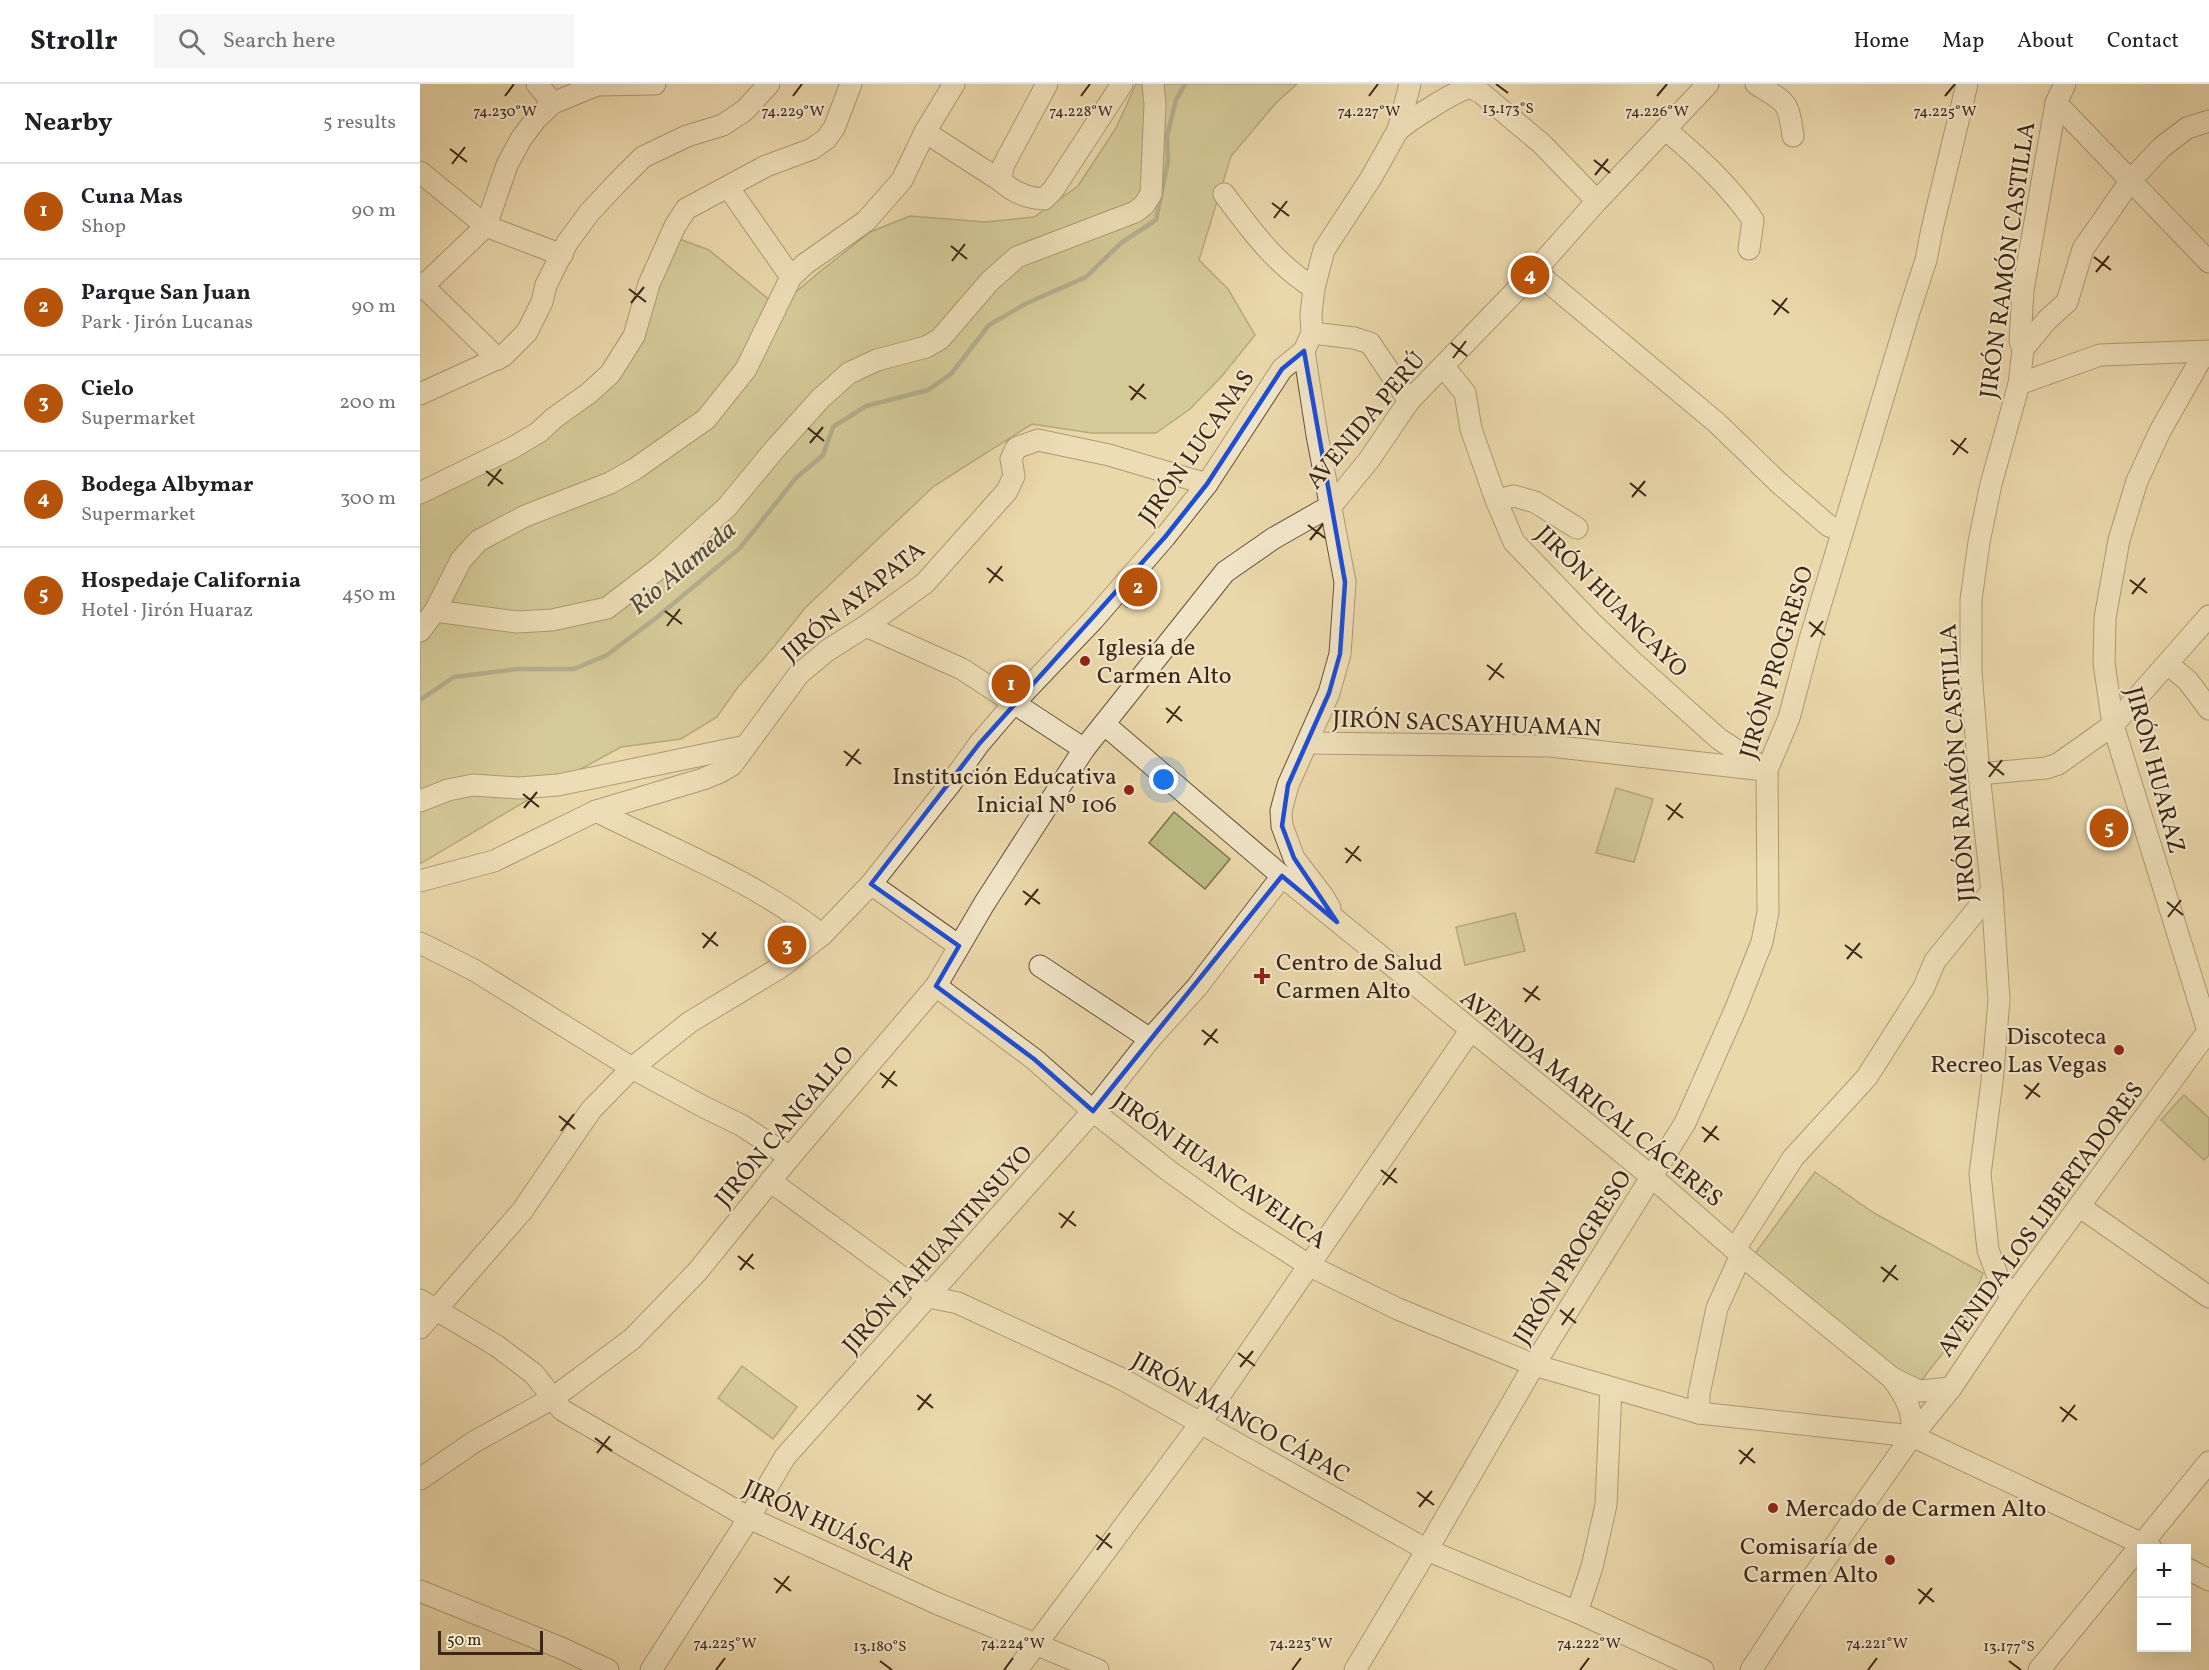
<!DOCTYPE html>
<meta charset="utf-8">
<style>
:root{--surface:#fff;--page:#f6f6f6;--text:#202124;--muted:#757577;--line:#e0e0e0;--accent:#b45309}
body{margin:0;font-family:Vollkorn,serif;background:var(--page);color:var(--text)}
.controls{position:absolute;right:18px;bottom:18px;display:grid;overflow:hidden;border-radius:0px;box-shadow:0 6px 24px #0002}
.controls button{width:54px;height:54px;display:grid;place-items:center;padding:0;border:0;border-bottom:2px solid var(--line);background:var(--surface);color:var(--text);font:30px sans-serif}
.scale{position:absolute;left:18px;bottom:15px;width:105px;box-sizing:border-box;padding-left:6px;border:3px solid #3c2615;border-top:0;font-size:16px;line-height:21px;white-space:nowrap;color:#3c2615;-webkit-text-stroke:4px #f1e5c8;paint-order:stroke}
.you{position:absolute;left:744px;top:696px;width:21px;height:21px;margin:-15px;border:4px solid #fff;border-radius:50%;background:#1a73e8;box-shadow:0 0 0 9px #1a73e833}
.badge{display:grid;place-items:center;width:39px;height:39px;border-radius:50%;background:var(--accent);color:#fff;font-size:20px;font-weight:700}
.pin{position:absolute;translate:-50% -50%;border:3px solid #fff;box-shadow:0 2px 6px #0006}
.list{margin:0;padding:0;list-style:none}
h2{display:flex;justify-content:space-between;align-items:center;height:78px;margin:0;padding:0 24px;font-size:26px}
h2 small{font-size:20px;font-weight:400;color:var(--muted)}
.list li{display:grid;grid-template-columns:39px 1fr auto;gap:18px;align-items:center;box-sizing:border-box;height:96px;padding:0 24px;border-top:2px solid var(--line)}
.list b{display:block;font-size:22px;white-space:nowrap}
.list p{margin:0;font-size:20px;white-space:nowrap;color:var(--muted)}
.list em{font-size:20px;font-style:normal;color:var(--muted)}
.icon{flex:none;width:33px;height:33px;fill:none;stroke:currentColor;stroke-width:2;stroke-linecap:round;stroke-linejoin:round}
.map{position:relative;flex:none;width:1789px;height:1586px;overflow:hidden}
header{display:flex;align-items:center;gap:36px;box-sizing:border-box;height:84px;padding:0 30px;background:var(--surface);border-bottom:2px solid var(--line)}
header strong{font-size:28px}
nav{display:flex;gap:33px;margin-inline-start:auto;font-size:21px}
.search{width:420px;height:54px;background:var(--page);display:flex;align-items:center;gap:15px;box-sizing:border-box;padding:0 21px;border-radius:0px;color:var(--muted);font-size:22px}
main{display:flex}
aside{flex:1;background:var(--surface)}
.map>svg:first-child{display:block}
.green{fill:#bcbd85;stroke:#7c724d;stroke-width:1.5}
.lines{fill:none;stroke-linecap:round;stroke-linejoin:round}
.stream{stroke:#737e70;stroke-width:4.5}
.minor-casing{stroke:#68523a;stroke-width:23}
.minor{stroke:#f1e5c8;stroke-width:21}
.marked{fill:none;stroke:#1d4ed8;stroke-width:4.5;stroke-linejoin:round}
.ticks{fill:none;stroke:#3c2615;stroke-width:2}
.poi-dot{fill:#8f2418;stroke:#f1e5c8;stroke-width:2}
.labels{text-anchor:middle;stroke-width:4.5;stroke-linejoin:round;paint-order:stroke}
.street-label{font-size:24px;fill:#3c2615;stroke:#f1e5c8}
.poi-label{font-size:24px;fill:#3c2615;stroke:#f1e5c8;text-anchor:start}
.water-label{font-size:26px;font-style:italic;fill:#534b3b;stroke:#f1e5c8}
.ticks-label{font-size:15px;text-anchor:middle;fill:#3c2615;stroke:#f1e5c8;stroke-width:4.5;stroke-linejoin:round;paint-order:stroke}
</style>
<header>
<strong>Strollr</strong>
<div class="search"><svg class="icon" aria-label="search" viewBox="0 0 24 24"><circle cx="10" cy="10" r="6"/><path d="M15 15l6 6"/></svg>Search here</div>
<nav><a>Home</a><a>Map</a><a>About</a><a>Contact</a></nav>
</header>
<main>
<aside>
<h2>Nearby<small>5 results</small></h2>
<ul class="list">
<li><span class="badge">1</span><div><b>Cuna Mas</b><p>Shop</p></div><em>90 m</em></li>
<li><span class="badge">2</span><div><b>Parque San Juan</b><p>Park · Jirón Lucanas</p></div><em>90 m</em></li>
<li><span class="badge">3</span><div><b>Cielo</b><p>Supermarket</p></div><em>200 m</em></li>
<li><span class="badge">4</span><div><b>Bodega Albymar</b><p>Supermarket</p></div><em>300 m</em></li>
<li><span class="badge">5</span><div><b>Hospedaje California</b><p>Hotel · Jirón Huaraz</p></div><em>450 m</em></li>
</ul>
</aside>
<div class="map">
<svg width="1789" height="1586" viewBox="0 0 1789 1586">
<rect width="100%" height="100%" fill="#ead7aa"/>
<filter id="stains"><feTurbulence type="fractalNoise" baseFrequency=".00333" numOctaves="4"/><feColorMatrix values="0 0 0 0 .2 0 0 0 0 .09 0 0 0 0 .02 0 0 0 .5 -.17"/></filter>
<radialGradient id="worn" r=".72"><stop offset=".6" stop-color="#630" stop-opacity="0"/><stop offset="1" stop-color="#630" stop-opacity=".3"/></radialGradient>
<g class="green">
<polygon points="716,0 877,0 856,19 811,72 779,176 808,205 835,251 802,292 770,325 736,349 671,349 612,340 514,402 385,524 353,564 318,603 297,633 261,655 201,663 148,692 0,780 0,413 188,296 259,155 289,166 358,223 397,190 450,148 490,132 565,138 614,133 658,102 696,44"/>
<polygon points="715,495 737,512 732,519 723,518 707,523 700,517"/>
<polygon points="1196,704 1233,715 1214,778 1176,769"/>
<polygon points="754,728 810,775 785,805 729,759"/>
<polygon points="1095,829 1105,867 1045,881 1036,843"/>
<polygon points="1764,1011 1789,1034 1789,1071 1784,1076 1741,1036"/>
<polygon points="1395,1088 1454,1129 1563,1189 1543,1243 1498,1301 1434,1253 1333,1172"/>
<polygon points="322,1282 377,1323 353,1355 298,1314"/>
</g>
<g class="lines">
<polyline class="stream" points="0,616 34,593 98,585 154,585 187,571 236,534 320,464 376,394 403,371 413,343 446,322 508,306 531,290 569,241 605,220 666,193 701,159 736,136 748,77 747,52 756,16 765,0"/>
<g class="minor-casing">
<g id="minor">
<polyline points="117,0 133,19"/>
<path d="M 627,0 L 583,82 L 581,97 C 594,109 607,114 624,115 L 633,106 L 702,0"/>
<path d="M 1336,0 C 1366,19 1368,15 1373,52"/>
<polyline points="1636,19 1789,178"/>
<path d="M 1245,45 C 1277,72 1309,101 1333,136 L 1329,165"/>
<path d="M 978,46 C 989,37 1038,4 1051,4 C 1053,5 1058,7 1060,8 L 1122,60 L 1177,117"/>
<polyline points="505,48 581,97"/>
<polyline points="0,88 66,142 142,171"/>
<polyline points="308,103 371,193"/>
<path d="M 804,110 C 831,146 855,180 894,204"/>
<polyline points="1115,187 1297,339 1359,399 1409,442 1423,446"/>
<polyline points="0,199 78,275"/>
<polyline points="0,205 66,142 87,81 101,55 116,35 133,19 177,1 235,0"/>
<polyline points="892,249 934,254 950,259 989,317"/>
<polyline points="1603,265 1627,236 1647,218 1663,165 1711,96 1742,63 1767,44 1789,37"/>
<polyline points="1785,268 1740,347 1717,397 1699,456 1685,534 1684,579 1693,641 1789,950"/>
<polyline points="1023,282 1045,309 1051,345 1076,416 1094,458 1170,537 1213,578 1299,655 1347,686"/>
<polyline points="1599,300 1680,271 1789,267"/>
<polyline points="0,310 83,272 107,248 122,218 126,201 147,159 169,129 196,100 223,73 267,52 303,41 325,26 349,0"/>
<polyline points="0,409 94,363 119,348 134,334 169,309 190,290 214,252 229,200 255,142 266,125 346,82 392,65 406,55 414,44 431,0"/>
<polyline points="1076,416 1094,412 1115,418 1157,444"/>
<polyline points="15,527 97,538 132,536 187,524 242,482 307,423 355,365 400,315 429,289 457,276 506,263 520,255 570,197 597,173 715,128 724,121 731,110 735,20 733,0"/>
<polyline points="446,542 542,585 664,665"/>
<polyline points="0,547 15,527 41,476 58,457 105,432 190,399 215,385 286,335 326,285 371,193 385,180 446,137 482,96 505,48 534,0"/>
<polyline points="1748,580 1768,597 1789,625"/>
<polyline points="684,640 862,792 1232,1093 1321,1171 1472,1294 1499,1307 1531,1304"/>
<polyline points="888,659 1130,662 1344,686"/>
<polyline points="1559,690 1626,684 1638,680 1693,641 1789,532"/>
<polyline points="0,717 28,706 53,701 99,704 138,701 326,662"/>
<path d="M 176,727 C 253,766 335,797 402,851"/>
<polyline points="0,797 74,777 176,727 283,695 300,688 312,681 379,590 408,566 446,542 505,499 587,407 594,392 591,375 596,364 618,356 689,371 787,400"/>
<polyline points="451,800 539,862"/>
<polyline points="910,824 903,812 874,774 862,742 861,727 868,701 909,609 920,570 925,498 897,351 884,267 892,249 891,230 894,204 904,166 951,94 978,46 990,0"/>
<polyline points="0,859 54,886 212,984 284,1023 321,1041 370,1073"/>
<polyline points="620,882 730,955"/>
<polyline points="516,902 614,975 673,1027 749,1087 815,1134 890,1182 978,1225 1114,1281 1279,1329 1492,1352 1731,1464"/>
<polyline points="350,1097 509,1213 538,1219 702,1295 1007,1466 1157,1528 1283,1586"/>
<polyline points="1659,1122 1789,1213"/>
<polyline points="1315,1165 1373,1074 1447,993 1503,905 1515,877 1572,807"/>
<polyline points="1592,1213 1578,1193 1568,1166 1560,1090 1572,998 1579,916 1572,807 1559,690 1551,587 1551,516 1559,458 1571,400 1599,300 1603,265 1600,257 1603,206 1636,19 1645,0"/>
<polyline points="0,1216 77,1262 114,1290 142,1326 329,1434 516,1519 678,1586"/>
<polyline points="0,1244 102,1127 171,1026 212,984 270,938 361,883 402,851 451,800 531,699 559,660 594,619 673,536 745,453 787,400 862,285 884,267"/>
<path d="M 1472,1294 C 1486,1313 1497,1332 1490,1357"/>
<polyline points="1279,1329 1279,1310 1297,1224 1321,1171"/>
<polyline points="0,1395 54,1358 133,1314 212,1255 277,1188 370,1073 516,902 564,820 664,665 805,488 854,454 912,421 949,376 989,317 1115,187 1177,117 1288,0"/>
<polyline points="1766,1484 1789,1496"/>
<polyline points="0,1507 141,1564 188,1586"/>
<polyline points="1157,1528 1172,1483 1186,1421 1191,1304"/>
<polyline points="231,1586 329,1434 365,1373 673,1027 730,955 777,903 862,792"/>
<polyline points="597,1586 780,1340 1050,947"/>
<polyline points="935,1586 1007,1466 1114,1281 1265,1039 1316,924 1342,858 1348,828 1347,686 1369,634 1390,555 1489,228 1506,176 1512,145 1547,0"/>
<polyline points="1331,1586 1383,1507 1492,1352 1531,1304 1592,1213 1789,946"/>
<polyline points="1619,1586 1789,1378"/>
</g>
</g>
<use href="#minor" class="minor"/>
</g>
<path d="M0 0H1789V1586H0ZM 884,267 L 925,498 L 920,570 L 909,609 L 868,701 L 862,742 L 874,774 L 917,838 L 862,792 L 673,1027 L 614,975 L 516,902 L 539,862 L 451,800 L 559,660 L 745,453 L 787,400 L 862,285 Z" fill="#ead7aa" fill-opacity=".55" fill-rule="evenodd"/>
<path class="marked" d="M 884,267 L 925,498 L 920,570 L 909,609 L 868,701 L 862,742 L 874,774 L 917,838 L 862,792 L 673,1027 L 614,975 L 516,902 L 539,862 L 451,800 L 559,660 L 745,453 L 787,400 L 862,285 Z"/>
<path class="ticks" d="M 1076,0 L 1088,9M 85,12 L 94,0M 373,12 L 382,0M 661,12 L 670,0M 949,12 L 958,0M 1237,12 L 1247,0M 1525,12 L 1535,0M 30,65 L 47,78M 1174,76 L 1190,89M 32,80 L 45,63M 1175,91 L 1188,75M 852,119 L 869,132M 854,134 L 867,117M 531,162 L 547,175M 1674,173 L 1691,186M 532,177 L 545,160M 1676,188 L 1689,172M 209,205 L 226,218M 1352,216 L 1369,229M 211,219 L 224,203M 1354,231 L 1367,214M 1031,259 L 1047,272M 1033,274 L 1046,257M 709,302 L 726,315M 711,316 L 724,300M 388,344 L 404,357M 1531,356 L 1548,369M 390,359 L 403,343M 1533,371 L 1546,354M 66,387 L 83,400M 1210,399 L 1226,412M 68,402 L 81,385M 1212,413 L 1225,397M 888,441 L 905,454M 890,456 L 903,440M 567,484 L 583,497M 1710,496 L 1727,509M 569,499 L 582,482M 1712,510 L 1725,494M 245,527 L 262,540M 1389,538 L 1405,551M 247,542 L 260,525M 1391,553 L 1403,537M 1067,581 L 1084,594M 1069,596 L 1082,579M 746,624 L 762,637M 747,639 L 760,622M 424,667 L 441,680M 1568,678 L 1584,691M 426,682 L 439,665M 1569,693 L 1582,676M 103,710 L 119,723M 1246,721 L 1263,734M 104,724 L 117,708M 1248,736 L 1261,719M 925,764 L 941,777M 926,779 L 939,762M 603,807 L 620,820M 1747,818 L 1763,831M 605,821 L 618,805M 1748,833 L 1761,816M 282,849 L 298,862M 1425,861 L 1442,874M 283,864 L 296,848M 1427,875 L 1440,859M 1103,904 L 1120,916M 1105,918 L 1118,902M 782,946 L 798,959M 784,961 L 797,945M 460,989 L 477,1002M 1604,1001 L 1620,1013M 462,1004 L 475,987M 1606,1015 L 1619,999M 139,1032 L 155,1045M 1282,1043 L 1299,1056M 141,1047 L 154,1030M 1284,1058 L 1297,1042M 961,1086 L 977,1099M 963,1101 L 976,1084M 639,1129 L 656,1142M 641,1144 L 654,1127M 318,1172 L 334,1185M 1461,1183 L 1478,1196M 320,1186 L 333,1170M 1463,1198 L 1476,1181M 1140,1226 L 1156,1239M 1142,1241 L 1154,1224M 818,1269 L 835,1282M 820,1283 L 833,1267M 497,1311 L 513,1324M 1640,1323 L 1657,1336M 498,1326 L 511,1310M 1642,1338 L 1655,1321M 175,1354 L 192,1367M 1319,1366 L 1335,1379M 177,1369 L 190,1352M 1320,1380 L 1333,1364M 997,1408 L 1014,1421M 999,1423 L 1012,1407M 676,1451 L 692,1464M 677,1466 L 690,1449M 354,1494 L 371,1507M 1498,1505 L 1514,1518M 356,1509 L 369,1492M 1499,1520 L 1512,1504M 460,1577 L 472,1586M 1589,1577 L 1601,1586M 296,1586 L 305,1574M 584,1586 L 593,1574M 872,1586 L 881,1574M 1160,1586 L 1169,1574M 1448,1586 L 1457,1574"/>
<g class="poi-dot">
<circle cx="665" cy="577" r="6"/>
<circle cx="709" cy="706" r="6"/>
<path d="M839 883h6v6h6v6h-6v6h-6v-6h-6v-6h6z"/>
<circle cx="1699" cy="966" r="6"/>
<circle cx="1353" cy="1424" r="6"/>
<circle cx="1470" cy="1476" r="6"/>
</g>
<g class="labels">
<g class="street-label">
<text transform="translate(1587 176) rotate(-82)" y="8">JIRÓN RAMÓN CASTILLA</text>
<text transform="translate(945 336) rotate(-50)" y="8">AVENIDA PERÚ</text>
<text transform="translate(776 363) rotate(-55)" y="8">JIRÓN LUCANAS</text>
<text transform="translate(433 517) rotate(-39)" y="8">JIRÓN AYAPATA</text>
<text transform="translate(1192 517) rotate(45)" y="8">JIRÓN HUANCAYO</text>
<text transform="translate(1356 578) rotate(-73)" y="8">JIRÓN PROGRESO</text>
<text transform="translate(1047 639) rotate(2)" y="8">JIRÓN SACSAYHUAMAN</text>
<text transform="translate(1537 679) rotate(-94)" y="8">JIRÓN RAMÓN CASTILLA</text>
<text transform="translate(1736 686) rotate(75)" y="8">JIRÓN HUARAZ</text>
<text transform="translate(1172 1014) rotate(39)" y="8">AVENIDA MARICAL CÁCERES</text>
<text transform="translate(364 1042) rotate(-50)" y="8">JIRÓN CANGALLO</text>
<text transform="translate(800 1086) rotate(35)" y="8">JIRÓN HUANCAVELICA</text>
<text transform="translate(1620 1135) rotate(-54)" y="8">AVENIDA LOS LIBERTADORES</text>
<text transform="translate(517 1165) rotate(-48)" y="8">JIRÓN TAHUANTINSUYO</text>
<text transform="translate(1152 1173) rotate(-58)" y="8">JIRÓN PROGRESO</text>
<text transform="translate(821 1333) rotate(29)" y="8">JIRÓN MANCO CÁPAC</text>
<text transform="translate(409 1441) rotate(25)" y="8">JIRÓN HUÁSCAR</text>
</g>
<g class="poi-label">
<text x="677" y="571">Iglesia de<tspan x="677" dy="28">Carmen Alto</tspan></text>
<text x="697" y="700" text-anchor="end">Institución Educativa<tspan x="697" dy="28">Inicial Nº 106</tspan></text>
<text x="856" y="886">Centro de Salud<tspan x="856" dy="28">Carmen Alto</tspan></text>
<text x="1687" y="960" text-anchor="end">Discoteca<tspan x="1687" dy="28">Recreo Las Vegas</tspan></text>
<text x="1365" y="1432">Mercado de Carmen Alto</text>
<text x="1458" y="1470" text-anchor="end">Comisaría de<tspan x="1458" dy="28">Carmen Alto</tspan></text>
</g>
<g class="water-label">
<text transform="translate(262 483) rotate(-40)" y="9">Rio Alameda</text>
</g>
</g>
<g class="ticks-label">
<text x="1088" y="29">13.173°S</text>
<text x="85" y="32">74.230°W</text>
<text x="373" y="32">74.229°W</text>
<text x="949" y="32">74.227°W</text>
<text x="1525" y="32">74.225°W</text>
<text x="661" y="32">74.228°W</text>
<text x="1237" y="32">74.226°W</text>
<text x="305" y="1564">74.225°W</text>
<text x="593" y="1564">74.224°W</text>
<text x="881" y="1564">74.223°W</text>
<text x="1169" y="1564">74.222°W</text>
<text x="1457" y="1564">74.221°W</text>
<text x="460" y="1567">13.180°S</text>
<text x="1589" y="1567">13.177°S</text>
</g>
<rect width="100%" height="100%" filter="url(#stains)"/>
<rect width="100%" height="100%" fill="url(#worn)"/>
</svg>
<div class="controls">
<button>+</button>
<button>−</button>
</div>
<div class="scale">50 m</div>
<div class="you"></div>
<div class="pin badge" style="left:591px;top:600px">1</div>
<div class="pin badge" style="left:718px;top:503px">2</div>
<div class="pin badge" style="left:367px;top:861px">3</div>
<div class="pin badge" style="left:1110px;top:191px">4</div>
<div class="pin badge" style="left:1689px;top:744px">5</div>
</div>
</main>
